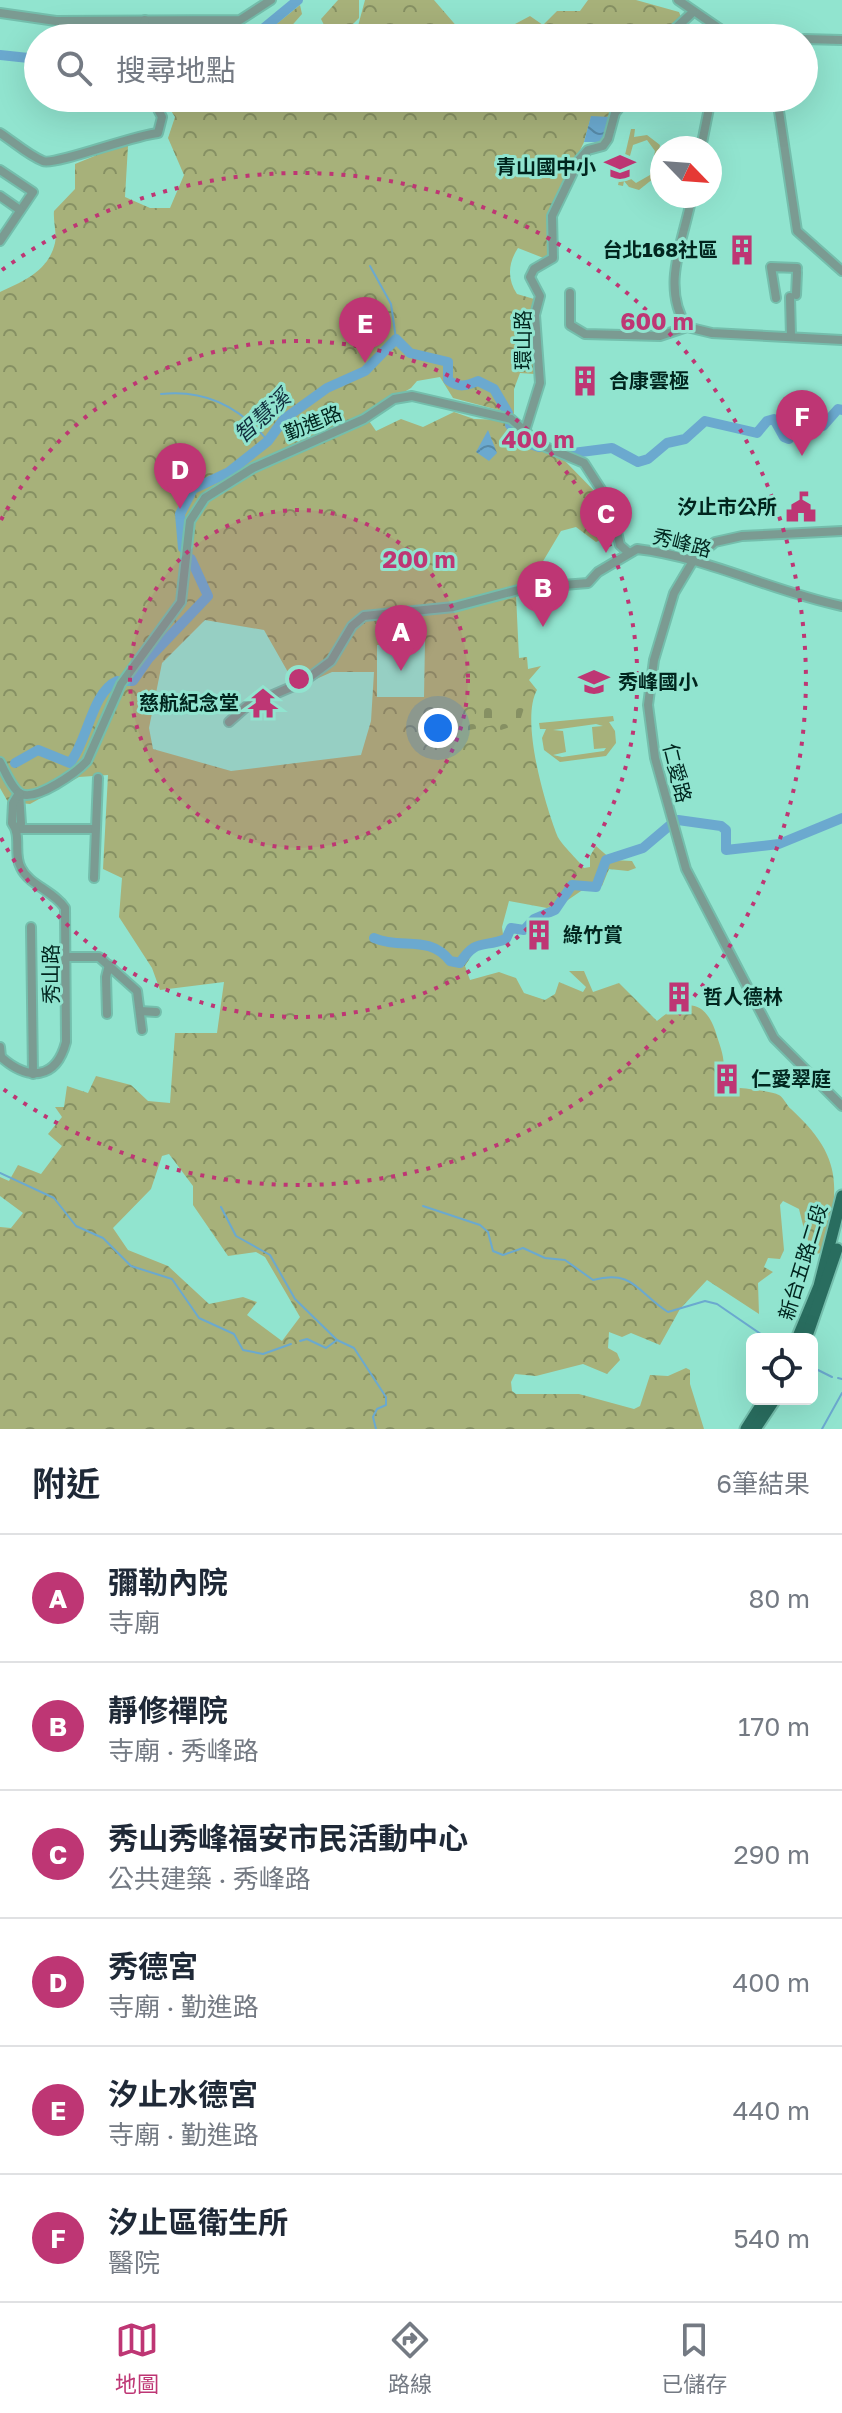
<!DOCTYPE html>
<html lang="zh-TW">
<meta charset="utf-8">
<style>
:root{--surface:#fff;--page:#f2f2f3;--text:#1f2937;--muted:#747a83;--line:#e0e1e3;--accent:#be3674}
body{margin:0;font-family:"Golos Text","Noto Sans TC",sans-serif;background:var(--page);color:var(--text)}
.controls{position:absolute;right:24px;bottom:24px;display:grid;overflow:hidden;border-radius:12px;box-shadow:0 8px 32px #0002}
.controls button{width:72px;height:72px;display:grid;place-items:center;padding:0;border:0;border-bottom:2px solid var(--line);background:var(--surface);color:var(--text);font:40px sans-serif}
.compass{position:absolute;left:650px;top:136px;width:72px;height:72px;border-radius:50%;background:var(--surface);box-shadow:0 8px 32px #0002;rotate:115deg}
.you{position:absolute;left:438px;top:728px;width:28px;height:28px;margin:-20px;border:6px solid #fff;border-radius:50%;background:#1a73e8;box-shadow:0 0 0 12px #1a73e833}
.badge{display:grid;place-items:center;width:52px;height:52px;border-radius:50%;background:var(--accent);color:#fff;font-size:26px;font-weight:700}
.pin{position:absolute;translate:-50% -66px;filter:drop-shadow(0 2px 4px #0008)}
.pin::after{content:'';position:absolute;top:42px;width:28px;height:24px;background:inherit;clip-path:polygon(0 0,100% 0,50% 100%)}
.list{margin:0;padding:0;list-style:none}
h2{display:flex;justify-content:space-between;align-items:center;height:104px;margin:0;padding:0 32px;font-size:34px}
h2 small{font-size:26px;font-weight:400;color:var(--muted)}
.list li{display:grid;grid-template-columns:52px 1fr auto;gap:24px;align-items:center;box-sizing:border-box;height:128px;padding:0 32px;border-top:2px solid var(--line)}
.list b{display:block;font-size:30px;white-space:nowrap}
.list p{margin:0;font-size:26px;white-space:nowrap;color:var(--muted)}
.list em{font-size:26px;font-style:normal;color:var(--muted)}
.icon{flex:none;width:44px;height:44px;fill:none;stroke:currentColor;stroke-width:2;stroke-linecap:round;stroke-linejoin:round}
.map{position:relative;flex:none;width:842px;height:1429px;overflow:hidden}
.search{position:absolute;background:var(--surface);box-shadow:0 8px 32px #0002;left:24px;right:24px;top:24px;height:88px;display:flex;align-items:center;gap:20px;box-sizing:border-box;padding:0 28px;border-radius:44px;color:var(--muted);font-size:30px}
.sheet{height:872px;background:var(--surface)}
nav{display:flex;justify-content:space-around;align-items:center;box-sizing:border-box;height:112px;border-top:2px solid var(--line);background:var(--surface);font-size:22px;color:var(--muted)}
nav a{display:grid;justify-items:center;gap:4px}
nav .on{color:var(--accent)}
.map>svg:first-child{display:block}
.grass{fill:#a7b17a;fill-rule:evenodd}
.forest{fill:url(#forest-crowns);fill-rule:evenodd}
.cemetery{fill:url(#cemetery-stones)}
.water{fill:url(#water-waves)}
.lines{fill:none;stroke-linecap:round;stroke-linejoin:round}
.stream{stroke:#6ba9cf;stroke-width:2}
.river{stroke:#6ba9cf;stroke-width:10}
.minor-casing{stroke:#74beac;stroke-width:12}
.major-casing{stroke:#74beac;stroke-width:15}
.minor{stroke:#7b9b92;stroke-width:8}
.major{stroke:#296d5f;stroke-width:11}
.ring{fill:none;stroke:#be3674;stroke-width:4;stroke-dasharray:4 8}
.labels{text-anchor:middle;stroke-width:6;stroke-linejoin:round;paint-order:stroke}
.poi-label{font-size:20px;font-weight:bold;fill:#01251e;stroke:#91e4cf;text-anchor:start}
.street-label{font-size:20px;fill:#01251e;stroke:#91e4cf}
.water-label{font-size:22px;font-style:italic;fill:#112e3e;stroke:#91e4cf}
.centre{fill:#be3674;stroke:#91e4cf;stroke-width:4}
.ring-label{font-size:24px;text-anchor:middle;font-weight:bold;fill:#be3674;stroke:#91e4cf;stroke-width:6;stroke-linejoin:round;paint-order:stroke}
</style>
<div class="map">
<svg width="842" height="1429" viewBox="0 0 842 1429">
<defs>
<pattern id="forest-crowns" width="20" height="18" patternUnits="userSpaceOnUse" patternTransform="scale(2)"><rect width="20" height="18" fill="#a7b17a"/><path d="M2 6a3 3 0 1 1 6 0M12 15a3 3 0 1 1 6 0" fill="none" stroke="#869063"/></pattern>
<pattern id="cemetery-stones" width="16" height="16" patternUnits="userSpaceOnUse" patternTransform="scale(2)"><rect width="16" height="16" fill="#a7b17a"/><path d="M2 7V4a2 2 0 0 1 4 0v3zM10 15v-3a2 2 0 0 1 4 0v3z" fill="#869063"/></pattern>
<pattern id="water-waves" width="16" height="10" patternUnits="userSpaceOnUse" patternTransform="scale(2)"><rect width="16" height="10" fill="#6ba9cf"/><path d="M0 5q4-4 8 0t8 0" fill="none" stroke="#5689a7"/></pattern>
</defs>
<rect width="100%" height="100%" fill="#91e4cf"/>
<g class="grass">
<path d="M 631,129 L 635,129 L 634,137 L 647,135 L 660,145 L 654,178 L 639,190 L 629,187 L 624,181 L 623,186 L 618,185 ZM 647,140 L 655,151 L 650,175 L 636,183 L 625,174 L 633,145 Z"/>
<path d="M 613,716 L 614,721 L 609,722 L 615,731 L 616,743 L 606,756 L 560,762 L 544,750 L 542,738 L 546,729 L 540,729 L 539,723 ZM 596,724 L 603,726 L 592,727 L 594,749 L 606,748 L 604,751 L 562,757 L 553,755 L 566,752 L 563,731 L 553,730 Z"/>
</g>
<g class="forest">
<polygon points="338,0 359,0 359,18 343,34 325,27 321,19"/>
<polygon points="365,0 434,0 459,29 504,30 530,16 543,25 557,11 580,11 588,0 636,0 679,12 681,17 659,38 359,38 358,26"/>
<polygon points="300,5 302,14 281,38 259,38"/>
<path d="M 163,98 L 621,98 L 610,117 L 591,117 L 584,142 L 547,220 L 552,254 L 546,259 L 518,248 C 508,263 507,279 517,294 L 534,299 L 535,374 L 520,373 L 514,389 L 514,414 L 453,398 L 440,377 L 417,381 L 411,388 L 365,415 L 376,431 L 401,419 L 423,427 L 454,412 L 474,419 L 503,420 L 525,441 L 565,461 L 606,503 L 589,513 L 603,539 L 596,542 L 576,527 L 561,531 L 536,573 L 531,591 L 516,595 L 519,658 L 527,657 L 528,669 L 541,666 L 529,680 L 537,690 C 520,720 545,804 557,835 C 559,842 578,860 584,868 L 590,867 L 590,856 L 596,846 L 612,860 L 632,861 L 636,868 L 628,871 L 609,869 L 602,886 L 581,891 L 565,902 L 547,908 L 509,901 L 502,927 L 504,942 L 477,947 L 465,966 L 470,980 L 499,972 L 516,978 L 524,993 L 545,1000 L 555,994 L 559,982 L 583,992 L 586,987 L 569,971 L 584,971 L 593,992 L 619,983 L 657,1021 C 680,1001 703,996 715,1030 C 721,1050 729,1064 719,1085 C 734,1088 770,1090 779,1095 C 784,1098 787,1106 791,1109 C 842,1156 841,1186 823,1252 L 817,1254 L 806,1237 L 799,1209 L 783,1201 L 780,1205 L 784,1250 L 780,1259 L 768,1258 L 764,1267 L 773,1272 L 758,1283 L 759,1314 L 707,1280 L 680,1309 L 660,1345 L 631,1333 L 622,1337 L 609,1332 L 608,1348 L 617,1353 L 620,1360 L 607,1374 L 583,1364 L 536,1376 L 515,1374 L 511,1382 L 512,1391 L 516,1394 L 579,1394 L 634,1409 L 640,1406 L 650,1375 L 668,1376 L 686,1368 L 690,1370 L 690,1384 L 704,1429 L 0,1429 L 0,1227 L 11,1228 L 23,1213 L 0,1196 L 0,1177 L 9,1181 L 18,1165 L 41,1174 L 62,1146 L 48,1134 L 62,1117 L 55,1107 L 64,1107 L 67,1086 L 88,1093 L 96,1076 L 131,1085 L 148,1101 L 170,1103 L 175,1033 L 217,1033 L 224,982 L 160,990 L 152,968 L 119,917 L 122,878 L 103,869 L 108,775 L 79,777 L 30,804 L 8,802 L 0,788 L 0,292 C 23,281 48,272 55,243 C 57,234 53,221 54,211 L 75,189 L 75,164 L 119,146 L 128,146 L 125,197 L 150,208 L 170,208 L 184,175 L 168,138 L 175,117 ZM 205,620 L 264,630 L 293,681 L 305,684 L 332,672 L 374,672 L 371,721 L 361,755 L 231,771 L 153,749 L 149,728 L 162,663 ZM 393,640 L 425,641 L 424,697 L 377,697 L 377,645 L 392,644 ZM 169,1154 L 193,1186 L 193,1205 L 228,1256 L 256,1252 L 265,1257 L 300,1317 L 282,1341 L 247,1315 L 257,1302 L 243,1297 L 209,1304 L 168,1266 L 128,1250 L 113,1228 L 151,1189 L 162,1156 Z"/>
</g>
<polygon class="cemetery" points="498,705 524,708 519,724 501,730 494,725 460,732 475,719 477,709"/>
<g class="water">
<polygon points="591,116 610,117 602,142 584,142"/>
<polygon points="488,430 497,453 489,461 476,452"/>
</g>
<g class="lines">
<g class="stream">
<polyline points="370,266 391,304 396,339"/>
<path d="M 161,394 C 205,389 240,407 268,441"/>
<polyline points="0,1173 54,1198 76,1226 103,1238 131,1266 172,1279 199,1318 234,1334 243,1350 263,1354 291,1344"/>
<path d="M 423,1206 L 480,1225 L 488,1232 L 493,1251 L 503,1255 L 523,1248 L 545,1258 L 565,1260 L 593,1280 C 633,1269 637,1292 668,1312 L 705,1301 L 717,1304 L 768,1339"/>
<polyline points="221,1207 236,1236 270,1255 295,1299 337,1340"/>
<polyline points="300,1341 307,1339 326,1348 337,1340 354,1348 386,1397 386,1405 377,1409 373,1417 376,1429"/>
<polyline points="812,1367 813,1368"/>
<polyline points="818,1370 832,1377"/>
<polyline points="838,1378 842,1379"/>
<polyline points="822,1429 842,1393"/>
</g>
<g class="river">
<polyline points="110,38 129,34 141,38"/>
<polyline points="252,38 298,0"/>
<polyline points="0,55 38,59"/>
<polyline points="510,425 521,441 539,447"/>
<polyline points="558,450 573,453 612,448 638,462 648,459 667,443 685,439 705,421 757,433 767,421 774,419 784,437 789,439 801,425 823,426 838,409 842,410"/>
<path d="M 183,548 L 180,514 L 193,489 L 229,472 L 268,441 L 284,419 L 327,388 L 365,371 L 396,339 L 410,353 L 448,362 L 448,380 C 459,388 466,386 478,381 L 494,389 L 508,413"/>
<polyline points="128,681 133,681 149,658 208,596 191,559"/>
<path d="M 15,763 L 38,750 L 70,763 C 88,740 92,692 117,681"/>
<polyline points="678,820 721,826 726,830 726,850 779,844 842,818"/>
<path d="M 374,938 C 401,950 429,934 450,961 L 460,963 C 476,938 483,948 506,939 L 511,928 L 524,930 L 534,919 L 555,910 L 572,885 L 596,887 L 606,860 L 643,848 L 669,826"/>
</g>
<g class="minor-casing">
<g id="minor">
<polyline points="678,0 723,31 745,38"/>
<polyline points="0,13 56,21 240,20 271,0"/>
<polyline points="742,36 792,38"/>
<polyline points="140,38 145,20"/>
<polyline points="665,38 693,12"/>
<polyline points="804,39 842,40"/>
<polyline points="777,98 797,231 842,271"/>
<path d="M 0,133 C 14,142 28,155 43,161 C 54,166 134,135 158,133 L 162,117 L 152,98"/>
<polyline points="701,148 711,98"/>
<polyline points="0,170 33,192 0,241"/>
<polyline points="0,196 20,210"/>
<polyline points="570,293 570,325 585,334 660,336 687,327 712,333 842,340"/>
<polyline points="796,295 797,272"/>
<polyline points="790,297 791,337"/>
<polyline points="776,298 771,267 797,268"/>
<path d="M 687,327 C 660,287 684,239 692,196"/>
<polyline points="525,431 540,383 535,315 540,296 530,277 534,269 553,258 552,216 579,160 588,150 603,146 608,139 615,113 627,98"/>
<polyline points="842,531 742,536 715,542 693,561 674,593 654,660 648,705 655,758 686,869 774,1038 842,1106"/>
<path d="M 229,722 L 247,706 L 303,682 L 331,661 L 352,626 L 364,616 L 454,607 L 526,588 L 588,583 L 598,572 L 637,549 C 707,557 773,592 842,606"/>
<path d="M 0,762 C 5,771 12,789 21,794 C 37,801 77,772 87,761 L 121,684 L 181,602 L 190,521 L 205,498 L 253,468 L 364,419 L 394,399 L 412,396 L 511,419 L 541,445 L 584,463 L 611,505 L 620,545 L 629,553"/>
<polyline points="17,829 93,829"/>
<polyline points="17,829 21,824 19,793"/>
<polyline points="94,878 98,778"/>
<polyline points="31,927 33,1074"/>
<polyline points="67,957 99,957 137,991 142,1030"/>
<polyline points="140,1011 156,1012"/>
<polyline points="107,1014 106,977 109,965"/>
<path d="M 0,1047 L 1,1057 C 28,1081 56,1080 66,1042 L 65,908 C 54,891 29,885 21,868 C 13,854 22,836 12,823 L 13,803 L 19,793"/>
</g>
</g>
<g class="major-casing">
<g id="major">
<polyline points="797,1339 819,1286 842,1196"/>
<polyline points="806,1339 837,1249"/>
<polyline points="746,1429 765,1399"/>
<polyline points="755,1429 775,1399"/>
</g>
</g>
<use href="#minor" class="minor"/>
<use href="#major" class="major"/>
</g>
<circle cx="299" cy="679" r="169" fill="#be3674" fill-opacity=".12"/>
<g class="ring">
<circle cx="299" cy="679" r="169"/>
<path d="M1 520A338 338 0 1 1 1 838"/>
<path d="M2 270A506 506 0 1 1 2 1088"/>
</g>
<defs>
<g id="school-bare" transform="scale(2.4)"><path d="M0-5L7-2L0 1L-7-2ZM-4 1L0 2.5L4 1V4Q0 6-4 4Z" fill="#be3674" stroke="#91e4cf" stroke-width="2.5" paint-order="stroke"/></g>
<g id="building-bare" transform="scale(2.4)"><path d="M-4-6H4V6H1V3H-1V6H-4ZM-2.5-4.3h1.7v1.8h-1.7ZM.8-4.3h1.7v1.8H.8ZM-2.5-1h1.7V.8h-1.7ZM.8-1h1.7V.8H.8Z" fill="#be3674" stroke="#91e4cf" stroke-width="2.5" paint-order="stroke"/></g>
<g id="civic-bare" transform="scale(2.4)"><path d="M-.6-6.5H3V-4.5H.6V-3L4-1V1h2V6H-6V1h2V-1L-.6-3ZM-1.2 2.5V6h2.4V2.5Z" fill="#be3674" stroke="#91e4cf" stroke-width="2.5" paint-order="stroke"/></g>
<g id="temple-bare" transform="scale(2.4)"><path d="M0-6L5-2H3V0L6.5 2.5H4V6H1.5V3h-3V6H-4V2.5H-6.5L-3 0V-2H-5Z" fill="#be3674" stroke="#91e4cf" stroke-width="2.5" paint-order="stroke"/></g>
</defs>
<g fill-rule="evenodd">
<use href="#school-bare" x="620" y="167"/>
<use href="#building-bare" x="742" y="250"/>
<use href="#building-bare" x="585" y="381"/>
<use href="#civic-bare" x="801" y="507"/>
<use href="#school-bare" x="594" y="682"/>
<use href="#temple-bare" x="263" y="703"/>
<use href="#building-bare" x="539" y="935"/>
<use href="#building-bare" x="679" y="997"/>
<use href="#building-bare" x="727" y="1079"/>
</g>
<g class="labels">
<g class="poi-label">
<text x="596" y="174" text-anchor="end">青山國中小</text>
<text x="718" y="257" text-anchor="end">台北168社區</text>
<text x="609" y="388">合康雲極</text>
<text x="777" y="514" text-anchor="end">汐止市公所</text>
<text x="618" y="689">秀峰國小</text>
<text x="239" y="710" text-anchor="end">慈航紀念堂</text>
<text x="563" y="942">綠竹賞</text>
<text x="703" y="1004">哲人德林</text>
<text x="751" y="1086">仁愛翠庭</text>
</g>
<g class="street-label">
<text transform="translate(523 340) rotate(-90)" y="7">環山路</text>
<text transform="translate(313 423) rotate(-22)" y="7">勤進路</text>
<text transform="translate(682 543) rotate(14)" y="7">秀峰路</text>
<text transform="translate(677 773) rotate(76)" y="7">仁愛路</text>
<text transform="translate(51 974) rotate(-90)" y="7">秀山路</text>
<text transform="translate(803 1262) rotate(-73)" y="7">新台五路二段</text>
</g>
<g class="water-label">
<text transform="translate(262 416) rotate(-42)" y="8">智慧溪</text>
</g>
</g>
<circle cx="299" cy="679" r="12" class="centre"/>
<g class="ring-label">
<text x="657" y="330">600 m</text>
<text x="538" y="448">400 m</text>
<text x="419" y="568">200 m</text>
</g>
</svg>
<div class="controls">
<button><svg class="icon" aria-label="locate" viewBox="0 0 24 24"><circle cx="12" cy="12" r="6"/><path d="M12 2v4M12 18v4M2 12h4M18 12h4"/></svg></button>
</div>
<svg class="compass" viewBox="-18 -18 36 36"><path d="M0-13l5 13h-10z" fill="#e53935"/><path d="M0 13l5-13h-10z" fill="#747a83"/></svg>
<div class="you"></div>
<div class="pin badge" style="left:401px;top:671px">A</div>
<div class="pin badge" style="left:543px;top:627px">B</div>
<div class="pin badge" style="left:606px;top:553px">C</div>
<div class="pin badge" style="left:180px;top:509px">D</div>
<div class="pin badge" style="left:365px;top:363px">E</div>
<div class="pin badge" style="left:802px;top:456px">F</div>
<div class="search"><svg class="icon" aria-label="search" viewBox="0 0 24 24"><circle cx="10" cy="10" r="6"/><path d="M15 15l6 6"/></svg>搜尋地點</div>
</div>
<section class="sheet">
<h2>附近<small>6筆結果</small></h2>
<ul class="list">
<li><span class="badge">A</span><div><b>彌勒內院</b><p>寺廟</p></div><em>80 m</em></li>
<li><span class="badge">B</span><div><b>靜修禪院</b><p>寺廟 · 秀峰路</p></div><em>170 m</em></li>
<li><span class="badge">C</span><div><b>秀山秀峰福安市民活動中心</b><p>公共建築 · 秀峰路</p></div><em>290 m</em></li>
<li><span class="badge">D</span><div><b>秀德宮</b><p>寺廟 · 勤進路</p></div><em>400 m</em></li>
<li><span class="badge">E</span><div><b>汐止水德宮</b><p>寺廟 · 勤進路</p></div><em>440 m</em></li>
<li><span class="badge">F</span><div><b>汐止區衛生所</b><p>醫院</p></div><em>540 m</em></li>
</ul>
</section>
<nav>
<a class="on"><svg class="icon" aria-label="map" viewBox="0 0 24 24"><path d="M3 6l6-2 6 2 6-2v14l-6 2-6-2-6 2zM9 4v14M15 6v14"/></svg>地圖</a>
<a><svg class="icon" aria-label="directions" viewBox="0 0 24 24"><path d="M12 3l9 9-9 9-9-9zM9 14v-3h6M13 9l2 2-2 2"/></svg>路線</a>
<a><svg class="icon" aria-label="saved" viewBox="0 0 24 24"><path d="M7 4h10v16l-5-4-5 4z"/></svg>已儲存</a>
</nav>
